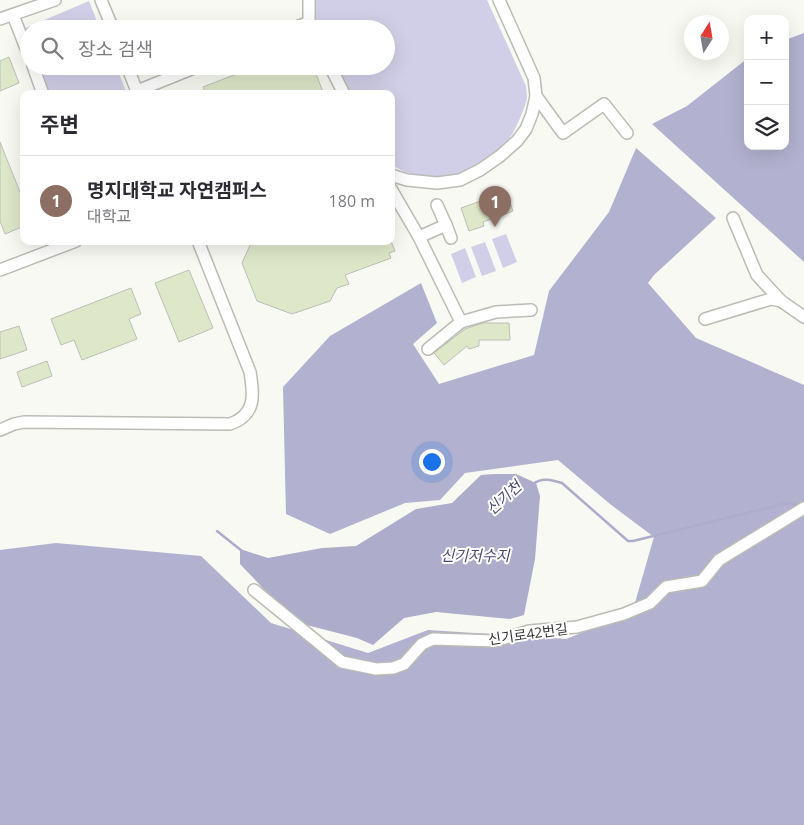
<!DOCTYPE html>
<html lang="ko">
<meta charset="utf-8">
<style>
:root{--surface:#fff;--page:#f2f2f3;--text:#2b2b33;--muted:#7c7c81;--line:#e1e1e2;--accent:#db2777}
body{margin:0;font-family:"Open Sans","Noto Sans KR",sans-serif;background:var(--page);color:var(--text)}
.controls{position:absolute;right:15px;top:15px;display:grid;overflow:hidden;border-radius:10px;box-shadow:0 5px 20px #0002}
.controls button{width:45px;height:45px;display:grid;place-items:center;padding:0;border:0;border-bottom:1px solid var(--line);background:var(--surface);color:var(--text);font:25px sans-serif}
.compass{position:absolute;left:684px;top:15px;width:45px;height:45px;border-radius:50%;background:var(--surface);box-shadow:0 5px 20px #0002;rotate:11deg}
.you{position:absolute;left:431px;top:461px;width:18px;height:18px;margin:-12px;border:4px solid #fff;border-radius:50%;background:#1a73e8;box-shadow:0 0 0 8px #1a73e833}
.badge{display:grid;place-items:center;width:32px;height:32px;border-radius:50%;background:var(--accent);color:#fff;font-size:16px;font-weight:700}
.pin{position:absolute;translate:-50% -41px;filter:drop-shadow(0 1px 2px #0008)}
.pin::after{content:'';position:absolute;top:26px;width:18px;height:15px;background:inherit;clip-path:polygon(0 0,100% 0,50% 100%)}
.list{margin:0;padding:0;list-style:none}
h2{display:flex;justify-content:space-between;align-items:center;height:65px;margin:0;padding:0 20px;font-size:21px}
h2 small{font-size:16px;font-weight:400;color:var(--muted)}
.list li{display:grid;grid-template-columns:32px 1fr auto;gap:15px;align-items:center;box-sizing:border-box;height:90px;padding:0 20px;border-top:1px solid var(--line)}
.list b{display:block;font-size:19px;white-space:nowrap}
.list p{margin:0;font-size:16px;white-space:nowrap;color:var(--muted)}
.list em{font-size:16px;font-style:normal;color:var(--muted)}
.icon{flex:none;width:28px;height:28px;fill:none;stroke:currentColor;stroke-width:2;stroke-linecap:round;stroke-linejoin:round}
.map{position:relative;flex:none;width:804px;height:825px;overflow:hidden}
.search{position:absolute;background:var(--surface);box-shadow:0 5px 20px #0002;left:20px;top:20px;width:375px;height:55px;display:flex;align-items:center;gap:12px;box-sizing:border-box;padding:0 18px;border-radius:28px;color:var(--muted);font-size:19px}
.panel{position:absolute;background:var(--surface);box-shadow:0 5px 20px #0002;left:20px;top:90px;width:375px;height:155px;border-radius:10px}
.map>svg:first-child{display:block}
.green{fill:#d0cfe7}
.forest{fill:#b2b1cf}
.water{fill:#adacca}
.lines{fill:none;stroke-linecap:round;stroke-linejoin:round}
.stream{stroke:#adacca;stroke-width:2.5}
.building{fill:#dee7c8;stroke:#bdbfb8}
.minor-casing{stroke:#babcb5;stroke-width:14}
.minor{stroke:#fff;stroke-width:11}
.labels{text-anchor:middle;stroke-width:4;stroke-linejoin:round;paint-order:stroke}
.street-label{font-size:14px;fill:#363734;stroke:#fff}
.water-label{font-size:15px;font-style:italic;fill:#4e4a76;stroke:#fff}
</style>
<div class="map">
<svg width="804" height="825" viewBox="0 0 804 825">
<rect width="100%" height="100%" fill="#f7f9f2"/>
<g class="green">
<path d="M 311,0 L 487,0 L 526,86 C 526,90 527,94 527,98 C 525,108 515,132 508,140 C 499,150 487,159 475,166 C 470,169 464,173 458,175 C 438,180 408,177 391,164 L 391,94 L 347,94 L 334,66 L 386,66 L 386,29 L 317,29 L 311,15 Z"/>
<polygon points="89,1 100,29 29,29 29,48 21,30"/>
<polygon points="36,66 116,66 127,94 47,94"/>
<polygon points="506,234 517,262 503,268 492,239"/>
<polygon points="485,242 496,271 482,276 471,247"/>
<polygon points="465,248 476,277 462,283 451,254"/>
</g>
<g class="forest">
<polygon points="804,33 804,262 652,124 687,106 748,58 748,146 785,146 785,40"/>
<polygon points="636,148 716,218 654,275 648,283 696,338 804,385 804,825 0,825 0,550 56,543 201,556 271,623 368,653 428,630 566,639 632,613 654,537 610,504 558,460 465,473 440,500 405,503 330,534 286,514 283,387 330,336 421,283 437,323 413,344 439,384 534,355 549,291 609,212"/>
</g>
<polygon class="water" points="495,474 516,474 536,483 540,496 535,559 524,615 510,619 436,612 404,618 373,645 357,638 295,622 240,564 240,549 268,558 322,548 356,546 416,509 452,503 481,475"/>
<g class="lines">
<g class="stream">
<path d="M 533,484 C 542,477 552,480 562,483 L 628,541 L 633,541 L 788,503 L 802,505"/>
<polyline points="217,531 242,551"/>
</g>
</g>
<g class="building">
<polygon points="9,57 19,83 0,91 0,61"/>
<polygon points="257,66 313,66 323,92 317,94 206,94 203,87"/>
<polygon points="0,142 24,202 24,226 5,234 0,221"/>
<polygon points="506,192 513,211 483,222 484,226 469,231 461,208"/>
<polygon points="252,241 391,241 395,251 389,253 391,258 345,275 349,284 337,288 330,301 292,314 257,301 242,263"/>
<polygon points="189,270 213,328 179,342 155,283"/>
<polygon points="131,288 141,314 129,319 137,339 82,360 74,340 61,345 51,319"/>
<polygon points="483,323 509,323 510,340 479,340 479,346 469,349 467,346 444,365 434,353 465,329"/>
<polygon points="19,326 27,350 0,359 0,332"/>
<polygon points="47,361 52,376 22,387 17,372"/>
</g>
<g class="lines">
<g class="minor-casing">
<g id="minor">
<polyline points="101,0 113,29"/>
<polyline points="309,0 309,22 313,29"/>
<polyline points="13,15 29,56"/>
<polyline points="0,19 55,0"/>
<polyline points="292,29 309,22"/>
<polyline points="33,66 43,94"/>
<polyline points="127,66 138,94"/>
<polyline points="330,66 344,94"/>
<polyline points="137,91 199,66"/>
<polyline points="536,96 563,133 604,104 627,133"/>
<polyline points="391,175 407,180 437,183 460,180 480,170 500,156 517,141 526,129 532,114 536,96 534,78 499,0"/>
<polyline points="391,189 419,237 461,322 496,312 531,310"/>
<polyline points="733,218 757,275 781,301"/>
<polyline points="446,225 451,238"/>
<polyline points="419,237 446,225 437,205"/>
<polyline points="0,270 76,241"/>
<polyline points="705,319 771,299 781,301 804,317"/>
<polyline points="428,349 461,322"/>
<path d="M 0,430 L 14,424 L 24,422 L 230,424 C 256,415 254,395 250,372 L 198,241"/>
<polyline points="254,590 342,662 376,669 393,668 404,664 422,644 433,639 495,641 529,631 577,627 624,614 650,603 666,587 702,581 719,560 804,508"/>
</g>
</g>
<use href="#minor" class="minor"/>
</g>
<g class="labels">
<g class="street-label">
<text transform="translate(528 634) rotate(-8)" y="5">신기로42번길</text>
</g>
<g class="water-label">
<text transform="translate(504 498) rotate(-43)" y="5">신기천</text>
<text x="475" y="561">신기저수지</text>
</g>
</g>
</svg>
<div class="controls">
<button>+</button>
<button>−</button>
<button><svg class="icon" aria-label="layers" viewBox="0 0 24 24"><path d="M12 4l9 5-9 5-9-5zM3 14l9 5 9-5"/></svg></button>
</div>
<svg class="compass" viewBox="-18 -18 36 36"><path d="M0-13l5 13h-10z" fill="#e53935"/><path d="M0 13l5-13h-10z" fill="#7c7c81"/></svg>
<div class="you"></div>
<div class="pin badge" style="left:495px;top:227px;background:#8d6e63">1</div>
<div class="search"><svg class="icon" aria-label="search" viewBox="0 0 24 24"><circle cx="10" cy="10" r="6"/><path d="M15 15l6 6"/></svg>장소 검색</div>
<section class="panel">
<h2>주변<small></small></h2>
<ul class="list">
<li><span class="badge" style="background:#8d6e63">1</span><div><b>명지대학교 자연캠퍼스</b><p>대학교</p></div><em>180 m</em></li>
</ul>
</section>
</div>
